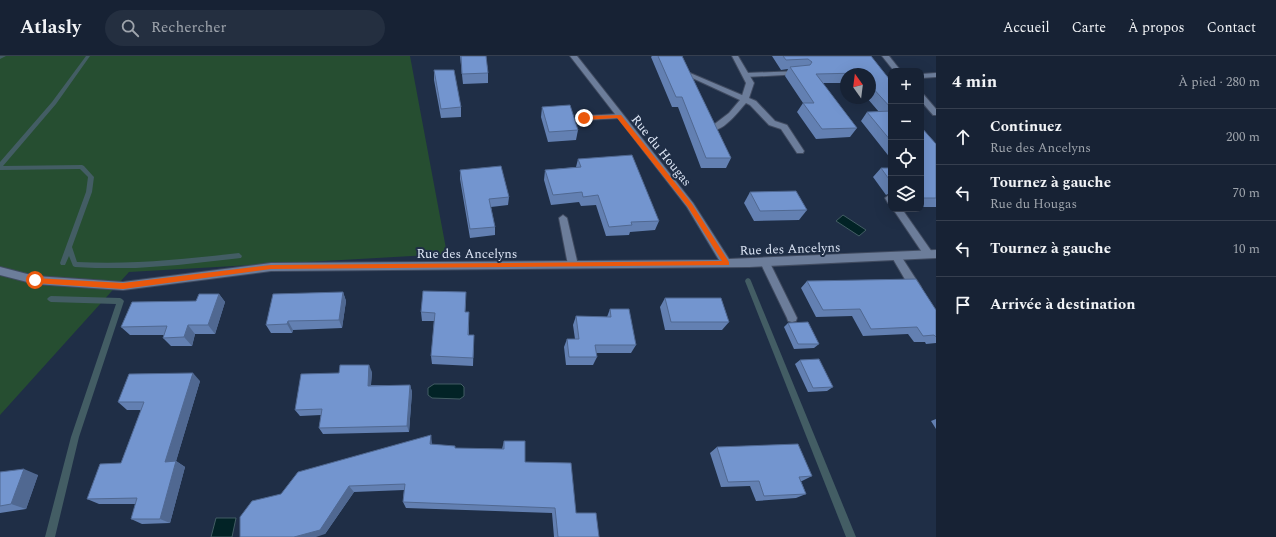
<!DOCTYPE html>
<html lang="fr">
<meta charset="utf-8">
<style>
:root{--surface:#172234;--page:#242f40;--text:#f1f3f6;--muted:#9ea4ac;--line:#363f4f}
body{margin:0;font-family:Spectral,serif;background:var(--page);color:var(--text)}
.controls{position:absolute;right:12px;top:12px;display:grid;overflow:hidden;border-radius:8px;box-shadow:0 4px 16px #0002}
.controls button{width:36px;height:36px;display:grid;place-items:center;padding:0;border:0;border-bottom:1px solid var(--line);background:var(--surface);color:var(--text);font:20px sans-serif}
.compass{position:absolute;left:840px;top:12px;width:36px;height:36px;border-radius:50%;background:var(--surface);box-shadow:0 4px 16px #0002;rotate:346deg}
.stop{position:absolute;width:12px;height:12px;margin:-9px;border:3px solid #ea580c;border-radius:50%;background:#fff}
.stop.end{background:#ea580c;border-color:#fff;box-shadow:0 1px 4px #0008}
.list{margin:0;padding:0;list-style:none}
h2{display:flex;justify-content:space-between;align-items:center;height:52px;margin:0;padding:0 16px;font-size:17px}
h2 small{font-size:13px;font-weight:400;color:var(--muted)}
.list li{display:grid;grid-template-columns:26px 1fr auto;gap:12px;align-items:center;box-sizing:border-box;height:56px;padding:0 16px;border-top:1px solid var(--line)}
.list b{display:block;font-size:15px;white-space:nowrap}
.list p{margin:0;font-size:13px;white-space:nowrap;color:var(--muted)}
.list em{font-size:13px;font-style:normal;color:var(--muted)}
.icon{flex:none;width:22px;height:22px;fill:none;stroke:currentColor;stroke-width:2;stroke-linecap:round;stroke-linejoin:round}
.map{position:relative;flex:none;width:936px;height:481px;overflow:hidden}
header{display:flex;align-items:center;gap:24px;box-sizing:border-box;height:56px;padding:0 20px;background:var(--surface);border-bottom:1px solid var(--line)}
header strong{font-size:19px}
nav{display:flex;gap:22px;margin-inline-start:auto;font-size:14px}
.search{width:280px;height:36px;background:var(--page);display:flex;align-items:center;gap:10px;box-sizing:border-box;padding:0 14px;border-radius:22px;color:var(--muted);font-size:15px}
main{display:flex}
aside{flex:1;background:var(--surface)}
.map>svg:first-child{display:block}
.green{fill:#264e31}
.water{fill:#022326;stroke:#435d64}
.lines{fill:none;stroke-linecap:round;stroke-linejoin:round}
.stream{fill:#435d64;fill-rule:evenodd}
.lane-casing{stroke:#404b60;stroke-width:2}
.street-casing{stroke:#404b60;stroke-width:2}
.lane{fill:#6c7d9a;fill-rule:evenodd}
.street{fill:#6c7d9a;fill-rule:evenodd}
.wall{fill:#6380b2}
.shaded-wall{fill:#506891}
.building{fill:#7395cf;stroke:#506891}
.route{fill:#ea580c}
.labels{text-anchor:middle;stroke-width:4;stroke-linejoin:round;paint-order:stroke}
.street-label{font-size:13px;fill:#dce5f5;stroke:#1f2e46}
</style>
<header>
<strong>Atlasly</strong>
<div class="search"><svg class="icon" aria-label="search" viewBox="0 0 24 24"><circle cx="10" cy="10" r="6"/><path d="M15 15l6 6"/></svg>Rechercher</div>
<nav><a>Accueil</a><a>Carte</a><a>À propos</a><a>Contact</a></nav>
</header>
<main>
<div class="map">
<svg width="936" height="481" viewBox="0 0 936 481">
<rect width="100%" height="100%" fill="#1f2e46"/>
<polygon class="green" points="0,0 410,0 447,198 129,216 0,359"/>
<g class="water">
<polygon points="843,159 866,174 859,180 836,165"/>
<polygon points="434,328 461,328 464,331 464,340 460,343 432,342 428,339 428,332"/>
<polygon points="216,462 236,462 232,481 211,481"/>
</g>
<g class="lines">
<g class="stream">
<polygon points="0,0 6,0 0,3"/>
<path d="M 86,0 L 90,0 L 56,48 L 3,110 L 82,109 L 84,110 L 93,120 L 94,121 L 92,136 L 72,191 L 77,206 C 132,209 185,203 239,197 L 242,200 L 241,202 L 178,209 L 136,212 L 95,212 L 75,211 L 73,210 L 69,200 L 65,209 L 61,209 L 60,207 L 86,136 L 88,121 L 80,113 L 0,114 L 0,106 L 52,46 Z"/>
<polygon points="748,222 750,223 751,225 856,481 846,481 745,225 746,223"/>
<polygon points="51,240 120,242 122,243 124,245 79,381 55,481 45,481 71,381 116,248 51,246 49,245 47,243 49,241"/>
</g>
<g class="lane-casing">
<g id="lane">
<polygon points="799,15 802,17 801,18 746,21 743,19 746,17"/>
<path d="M 690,17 L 756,45 L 775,65 L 787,69 L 804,95 L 803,97 L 797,97 L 781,73 L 769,69 L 750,49 L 746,47 C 739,55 723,76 712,74 L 712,70 L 729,57 L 740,44 L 688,20 L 687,19 Z"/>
<polygon points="619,58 623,60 622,62 584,64 580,62 584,60"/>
<polygon points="889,139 891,140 891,148 888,147 885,142"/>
<polygon points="893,153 902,153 932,196 934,199 932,202 926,202"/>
<polygon points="563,159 567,162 578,209 576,212 570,212 568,209 559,162"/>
<polygon points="896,196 899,197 921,231 922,234 921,237 913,237 893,203 891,200 893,197"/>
<polygon points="765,202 768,203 797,262 796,265 792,266 788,265 787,262 760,206 762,203"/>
</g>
</g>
<g class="street-casing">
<g id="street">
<polygon points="570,0 577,0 693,147 729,203 936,194 936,202 749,211 271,215 123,234 35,228 0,219 0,211 35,220 123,226 271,207 719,204 687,151"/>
<polygon points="732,0 738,0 754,27 748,45 745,45 741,43 746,27"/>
<polygon points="882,0 889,0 901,15 894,15"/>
<polygon points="936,17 936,21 921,22 921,18"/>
<polygon points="921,39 924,39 936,53 936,59 933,59 921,45"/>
</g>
</g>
<use href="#lane" class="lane"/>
<use href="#street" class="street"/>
</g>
<g class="wall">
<polygon points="460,0 486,0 488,17 488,27 463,28"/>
<polygon points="652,0 682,0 731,102 726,112 701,112 678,51 672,51 651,1"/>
<polygon points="772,0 869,0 890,24 891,24 891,103 861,65 867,56 879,56 867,42 870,42 870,18 846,18 846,27 822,27 857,72 850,81 816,83 797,56 803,47 785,20 788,13 781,14"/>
<polygon points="434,14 461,51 461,61 441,62 434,24"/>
<polygon points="542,51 578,74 576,84 548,86 541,61"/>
<polygon points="921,71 936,88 936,151 921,151"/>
<polygon points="578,103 659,165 655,174 630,176 629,179 606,180 596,149 581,150 579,146 551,149 544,124 545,114 576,111"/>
<polygon points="881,112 891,112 891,138 888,138 886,139 873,121"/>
<polygon points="460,114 509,141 508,149 491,151 495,171 495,179 470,182 460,123"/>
<polygon points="750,136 807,154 799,164 754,165 744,147"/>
<polygon points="807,225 936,254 936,287 926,288 925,286 914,286 908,278 863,280 852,260 816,261 801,232"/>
<polygon points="343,236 346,245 342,272 293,274 292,277 271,277 266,269"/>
<polygon points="219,238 225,246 215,278 195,278 192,290 171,290 163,282 164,279 130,279 121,271"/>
<polygon points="665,242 729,266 722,274 665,274 660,251"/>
<polygon points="466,245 465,256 469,265 469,279 474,279 473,310 432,308 431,300 434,265 422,265 421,256"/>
<polygon points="610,253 636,289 631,297 596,297 597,301 593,309 566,309 564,291 567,283 575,283 573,269 576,260 607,261"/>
<polygon points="788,267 819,288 814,292 794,293 784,271"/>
<polygon points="800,304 833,331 827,335 808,336 795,308"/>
<polygon points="372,316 371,329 410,329 412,336 409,376 323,378 319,372 321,359 300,360 295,354"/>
<polygon points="200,325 176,405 185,411 170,467 142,468 131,463 136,448 99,448 87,443 121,407 141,354 127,354 118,346"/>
<polygon points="936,363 936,373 931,365"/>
<polygon points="504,385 576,457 599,481 554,481 552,457 406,452 403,446 404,434 354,436 325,478 281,438 432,387 432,389 455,392 502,393"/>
<polygon points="717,391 812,420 802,425 801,425 806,438 796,442 756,445 750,430 721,431 710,397"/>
<polygon points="0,416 38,419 26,453 0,457"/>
</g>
<g class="shaded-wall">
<polygon points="343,236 346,245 342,272 339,264"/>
<polygon points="219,238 225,246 215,278 208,269"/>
<polygon points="288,265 293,274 292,277 287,268"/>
<polygon points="188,269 195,278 192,290 184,281"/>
<polygon points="369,309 372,316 370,337 368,330"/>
<polygon points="193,317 200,325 174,412 165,406"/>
<polygon points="410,329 412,336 409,376 407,370"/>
<polygon points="431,379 432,387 431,396 430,388"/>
<polygon points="176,405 185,411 170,467 160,463"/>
<polygon points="24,413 38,419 26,453 11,448"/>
<polygon points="349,430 354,436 325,478 316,481 294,481"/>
</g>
<g class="building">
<polygon points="461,0 486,0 488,17 462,18"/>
<polygon points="658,0 682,0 731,102 706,102 682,41 676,41"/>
<polygon points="783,0 871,0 890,24 891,24 891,52 870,29 870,18 861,18 860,17 816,18 857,72 822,73 803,47 814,47 790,11 810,9 812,6 808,3 786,4"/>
<polygon points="434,14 454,14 461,51 441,53"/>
<polygon points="570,49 578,74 549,76 542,51"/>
<polygon points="891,55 891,85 867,56"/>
<polygon points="921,71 936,88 936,142 921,142"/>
<polygon points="632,99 659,165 631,166 632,169 609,171 598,139 583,141 582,136 553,139 545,114 581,111 578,103"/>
<polygon points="501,110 509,141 489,143 495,171 470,173 460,114"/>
<polygon points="881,112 891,112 891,126"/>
<polygon points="796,135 807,154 760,155 750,136"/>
<polygon points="916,223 936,254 936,281 934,279 923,280 917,271 871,273 860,253 823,254 807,225"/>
<polygon points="423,235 466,236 465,256 469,256 468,279 474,279 473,302 431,300 435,257 421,256"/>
<polygon points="343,236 339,264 288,265 287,268 266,269 273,238"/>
<polygon points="199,238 219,238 208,269 188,269 184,281 163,282 167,270 121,271 132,246 196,245"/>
<polygon points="665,242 721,242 729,266 671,266"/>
<polygon points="610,253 629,253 636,289 595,289 597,301 569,301 567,283 579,283 576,260 611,261"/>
<polygon points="808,266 819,288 798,288 788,267"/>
<polygon points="819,303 833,331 813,332 800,304"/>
<polygon points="340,309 369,309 368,330 410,329 407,370 319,372 322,353 295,354 301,318 339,317"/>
<polygon points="193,317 165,406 176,405 160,463 131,463 137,442 87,443 100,408 121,407 144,346 118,346 129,318"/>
<polygon points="431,379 430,388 455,390 455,392 504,393 504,385 525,385 525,406 571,407 576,457 596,457 599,481 558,481 555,452 403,446 405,428 349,430 320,474 294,481 240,481 240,461 252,445 281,438 298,416"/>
<polygon points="798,388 812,420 799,421 806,438 764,440 759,425 728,426 717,391"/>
<polygon points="24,413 11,448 0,450 0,416"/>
</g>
<polygon class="route" points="621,59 692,148 729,206 729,209 271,213 123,233 35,227 32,224 35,222 123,227 271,209 722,205 688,151 617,62 584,64 582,62 584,60"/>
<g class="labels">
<g class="street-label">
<text transform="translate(662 94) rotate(51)" y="5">Rue du Hougas</text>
<text transform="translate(790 192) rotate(-2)" y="5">Rue des Ancelyns</text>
<text x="467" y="202">Rue des Ancelyns</text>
</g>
</g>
</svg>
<div class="controls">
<button>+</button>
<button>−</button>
<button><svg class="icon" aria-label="locate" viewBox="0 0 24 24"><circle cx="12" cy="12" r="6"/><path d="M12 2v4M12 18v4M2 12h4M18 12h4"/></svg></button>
<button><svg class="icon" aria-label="layers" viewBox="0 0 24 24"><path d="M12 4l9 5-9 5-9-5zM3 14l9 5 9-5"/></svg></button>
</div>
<svg class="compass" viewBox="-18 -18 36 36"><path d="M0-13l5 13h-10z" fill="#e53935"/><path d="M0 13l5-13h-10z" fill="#9ea4ac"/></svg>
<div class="stop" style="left:35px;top:224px"></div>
<div class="stop end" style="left:584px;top:62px"></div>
</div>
<aside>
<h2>4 min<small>À pied · 280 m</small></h2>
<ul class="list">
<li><svg class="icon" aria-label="ahead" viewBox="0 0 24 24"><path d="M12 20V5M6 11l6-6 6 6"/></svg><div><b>Continuez</b><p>Rue des Ancelyns</p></div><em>200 m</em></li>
<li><svg class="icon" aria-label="left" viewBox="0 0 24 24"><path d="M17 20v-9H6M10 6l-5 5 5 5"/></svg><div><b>Tournez à gauche</b><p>Rue du Hougas</p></div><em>70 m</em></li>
<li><svg class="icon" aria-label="left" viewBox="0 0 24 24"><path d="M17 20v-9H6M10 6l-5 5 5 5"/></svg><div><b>Tournez à gauche</b></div><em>10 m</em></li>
<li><svg class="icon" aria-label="arrive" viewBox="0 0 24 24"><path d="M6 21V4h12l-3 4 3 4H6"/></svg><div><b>Arrivée à destination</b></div></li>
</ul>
</aside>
</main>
